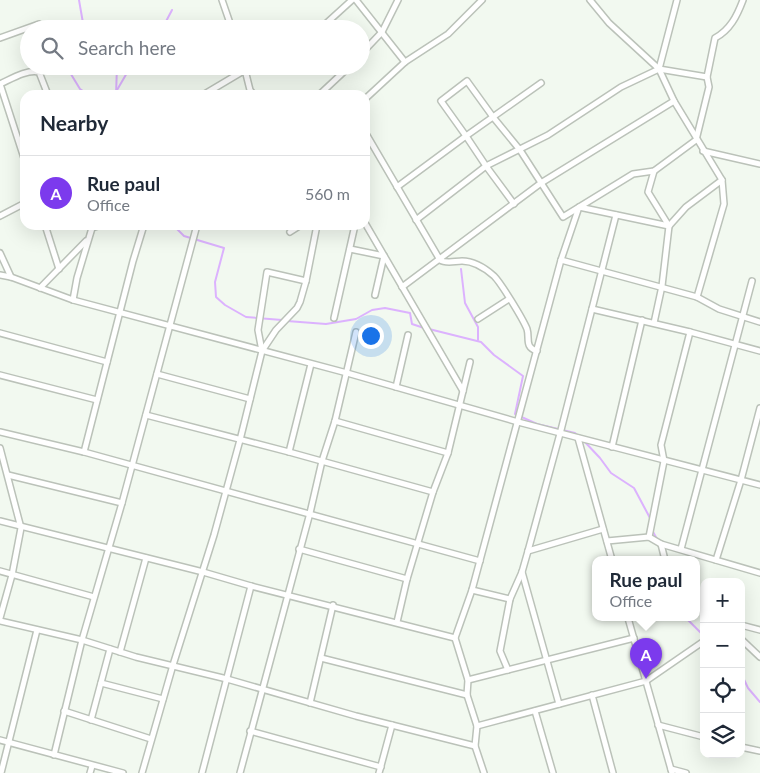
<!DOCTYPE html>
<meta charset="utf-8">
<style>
:root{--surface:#fff;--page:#f6f6f7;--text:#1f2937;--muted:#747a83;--line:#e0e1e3;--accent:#7c3aed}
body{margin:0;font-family:Lato,sans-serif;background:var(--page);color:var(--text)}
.controls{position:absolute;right:15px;bottom:15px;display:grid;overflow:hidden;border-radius:10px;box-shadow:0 5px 20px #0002}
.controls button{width:45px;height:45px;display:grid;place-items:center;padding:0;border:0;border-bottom:1px solid var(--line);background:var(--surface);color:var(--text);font:25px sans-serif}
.you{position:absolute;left:370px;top:335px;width:18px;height:18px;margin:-12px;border:4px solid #fff;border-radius:50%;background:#1a73e8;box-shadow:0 0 0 8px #1a73e833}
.badge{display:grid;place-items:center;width:32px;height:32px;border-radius:50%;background:var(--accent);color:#fff;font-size:16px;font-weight:700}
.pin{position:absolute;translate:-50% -41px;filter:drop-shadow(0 1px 2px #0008)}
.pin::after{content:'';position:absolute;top:26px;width:18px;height:15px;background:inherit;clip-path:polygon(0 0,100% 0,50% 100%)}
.popup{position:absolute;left:592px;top:556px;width:108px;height:65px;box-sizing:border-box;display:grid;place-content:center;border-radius:10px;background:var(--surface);filter:drop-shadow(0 1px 4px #0005);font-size:16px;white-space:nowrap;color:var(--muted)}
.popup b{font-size:19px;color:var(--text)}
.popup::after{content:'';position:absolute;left:50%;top:100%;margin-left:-10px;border:10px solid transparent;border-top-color:var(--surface)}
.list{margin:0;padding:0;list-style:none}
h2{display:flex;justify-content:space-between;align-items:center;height:65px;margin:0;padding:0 20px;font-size:21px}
h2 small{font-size:16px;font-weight:400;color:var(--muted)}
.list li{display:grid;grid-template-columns:32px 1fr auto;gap:15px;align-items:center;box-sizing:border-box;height:75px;padding:0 20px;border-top:1px solid var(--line)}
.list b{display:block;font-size:19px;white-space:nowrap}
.list p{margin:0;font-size:16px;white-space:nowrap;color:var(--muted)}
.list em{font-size:16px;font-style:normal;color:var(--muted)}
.icon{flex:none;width:28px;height:28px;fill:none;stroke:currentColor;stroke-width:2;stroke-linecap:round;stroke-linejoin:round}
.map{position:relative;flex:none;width:760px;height:773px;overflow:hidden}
.search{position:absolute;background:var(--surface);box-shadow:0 5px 20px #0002;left:20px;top:20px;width:350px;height:55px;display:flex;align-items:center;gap:12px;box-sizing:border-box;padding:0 18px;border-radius:28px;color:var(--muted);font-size:19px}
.panel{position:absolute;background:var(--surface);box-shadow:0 5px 20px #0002;left:20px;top:90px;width:350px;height:140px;border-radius:15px}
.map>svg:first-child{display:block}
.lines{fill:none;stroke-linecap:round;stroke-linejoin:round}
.stream{stroke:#dcb2fe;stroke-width:2}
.minor-casing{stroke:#bbc2b9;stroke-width:8}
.minor{stroke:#fff;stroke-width:5}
</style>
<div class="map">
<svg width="760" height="773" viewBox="0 0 760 773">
<rect width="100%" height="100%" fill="#f2f9f0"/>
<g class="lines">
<g class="stream">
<polyline points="79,0 83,23 91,29"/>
<polyline points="162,29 172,10"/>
<polyline points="66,66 80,89 89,95"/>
<polyline points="117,90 131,66"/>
<polyline points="116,95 117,66"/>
<polyline points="173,225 184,236 224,248 215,282 216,297 225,305 246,317 282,320"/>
<polyline points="461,269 465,303 478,327 478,340"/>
<polyline points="287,321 326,324 356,319 372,310 385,308 410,313 412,324 424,328"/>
<polyline points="429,329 481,342 494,355 523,376 515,414 537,424 575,433 577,435"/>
<polyline points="583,440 600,458 611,473 634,488 650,518"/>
<polyline points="652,530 657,539"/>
<polyline points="686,618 704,636"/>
<polyline points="741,673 748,688 760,702"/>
</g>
<g class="minor-casing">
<g id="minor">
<polyline points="222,0 232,29"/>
<polyline points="356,0 405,62"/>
<polyline points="590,0 609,23 659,69 674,101 722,180 724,204 697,297"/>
<polyline points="320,29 352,0"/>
<polyline points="0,38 39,24"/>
<polyline points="361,54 382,32 398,0"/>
<polyline points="244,66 250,90 254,95"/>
<polyline points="659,69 677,0"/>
<path d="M 541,83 L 466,136 L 441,101 L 467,81 L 493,117 L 520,150 L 563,217 L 633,174 L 654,171 L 696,140 L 709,87 L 707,77 L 715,38 C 730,30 737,16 743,0"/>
<polyline points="0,84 25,161"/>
<path d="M 0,84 C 11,79 27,69 39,72 L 48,95"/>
<polyline points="203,95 245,70"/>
<polyline points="319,95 350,66"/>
<polyline points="365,99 405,62 448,34 482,0"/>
<path d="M 365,132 L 440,260 C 446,264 455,261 462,261 C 474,261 485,268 494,276 C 501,283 523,319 527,329 C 530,338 524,347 537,351"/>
<polyline points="703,151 760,164"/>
<polyline points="654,171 648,192 669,226"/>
<polyline points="397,187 466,136 486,166 548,135 621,87 659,69 707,77"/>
<polyline points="0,216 25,203"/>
<polyline points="416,220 486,166 514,204"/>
<polyline points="365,223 463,391"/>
<polyline points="45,225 59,269"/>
<polyline points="92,228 101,225"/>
<polyline points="290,232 301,225"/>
<polyline points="350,249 384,256 375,295"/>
<polyline points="0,253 11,277"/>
<polyline points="561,260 697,297 719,309 760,322"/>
<polyline points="0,275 11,277 73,300 347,373 518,422 760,485"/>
<polyline points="402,287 541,183 674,101"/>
<polyline points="40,288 86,241"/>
<polyline points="73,300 77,278 92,228 91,225"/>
<polyline points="592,309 690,332 760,351"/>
<polyline points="334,318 355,225"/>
<polyline points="478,319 509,299"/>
<polyline points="654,323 662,286 669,226 686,207 722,180"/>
<polyline points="0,333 107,362"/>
<polyline points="262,351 258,330 267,272 306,281"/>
<polyline points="157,374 250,399"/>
<polyline points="0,375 97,400"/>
<polyline points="396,387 408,335"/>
<polyline points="146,415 289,452 433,492"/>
<polyline points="335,421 448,453"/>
<polyline points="0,432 84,452 480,561"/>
<polyline points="578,438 612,560"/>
<polyline points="612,447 642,320"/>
<polyline points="0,448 21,528 12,575 0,618"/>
<polyline points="84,452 133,261 144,225"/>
<polyline points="289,452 311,364"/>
<polyline points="8,475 122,503"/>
<polyline points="0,521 203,572 251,586 455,638"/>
<polyline points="649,537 664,461 661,445 690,332"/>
<polyline points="607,541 649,537 661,544 760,573"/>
<polyline points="661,544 665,560"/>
<polyline points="299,549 407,579"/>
<polyline points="681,549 752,281"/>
<polyline points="528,551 603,529"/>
<polyline points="716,560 741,480 760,408"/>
<polyline points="0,571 94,597"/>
<polyline points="522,572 559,704"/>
<polyline points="472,590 510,599"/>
<polyline points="696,593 704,600"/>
<polyline points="628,618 672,773"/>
<polyline points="0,621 82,640 136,657 227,679 356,716 475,746"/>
<polyline points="397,622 407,579 433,492 448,453 470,362"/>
<polyline points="741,625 760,630"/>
<polyline points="741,639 760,657"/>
<polyline points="120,652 146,558"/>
<polyline points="321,658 467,695"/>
<polyline points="508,670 500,651 510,599 522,572 528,551 561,430 616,215"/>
<polyline points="468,680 634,638"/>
<polyline points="101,683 163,699"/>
<polyline points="592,695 613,773"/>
<polyline points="310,703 333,605"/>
<polyline points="64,711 151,739"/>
<polyline points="535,711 553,773"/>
<polyline points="91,720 110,649"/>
<polyline points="658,725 704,737"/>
<polyline points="477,726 646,681 704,641"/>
<polyline points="250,731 381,767"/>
<polyline points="0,740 123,773"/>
<polyline points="741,747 760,751"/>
<polyline points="54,755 82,640 122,503 197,225"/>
<polyline points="671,769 686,773"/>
<polyline points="1,773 37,630"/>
<polyline points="90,773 92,766"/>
<polyline points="142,773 173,665 214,535 240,440 262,351 276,330 297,308 300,302 306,281 317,225"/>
<polyline points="202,773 251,586"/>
<polyline points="240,773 310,513 322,461 335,421 356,332"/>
<polyline points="379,773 392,725"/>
<polyline points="484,773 475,746 477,726 467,695 468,680 455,638 472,590 561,260 579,207 669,226"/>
</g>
</g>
<use href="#minor" class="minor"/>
</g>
</svg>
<div class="controls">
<button>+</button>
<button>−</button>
<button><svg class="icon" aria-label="locate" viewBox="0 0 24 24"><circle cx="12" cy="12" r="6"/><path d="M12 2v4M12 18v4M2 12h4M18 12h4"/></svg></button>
<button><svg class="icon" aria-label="layers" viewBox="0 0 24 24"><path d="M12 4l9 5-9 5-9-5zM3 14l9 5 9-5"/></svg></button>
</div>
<div class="you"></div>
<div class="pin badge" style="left:646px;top:679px">A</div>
<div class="popup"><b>Rue paul</b>Office</div>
<div class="search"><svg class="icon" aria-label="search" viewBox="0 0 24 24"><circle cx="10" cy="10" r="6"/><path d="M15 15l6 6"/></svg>Search here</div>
<section class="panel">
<h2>Nearby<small></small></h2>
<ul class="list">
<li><span class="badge">A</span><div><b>Rue paul</b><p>Office</p></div><em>560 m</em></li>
</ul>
</section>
</div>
